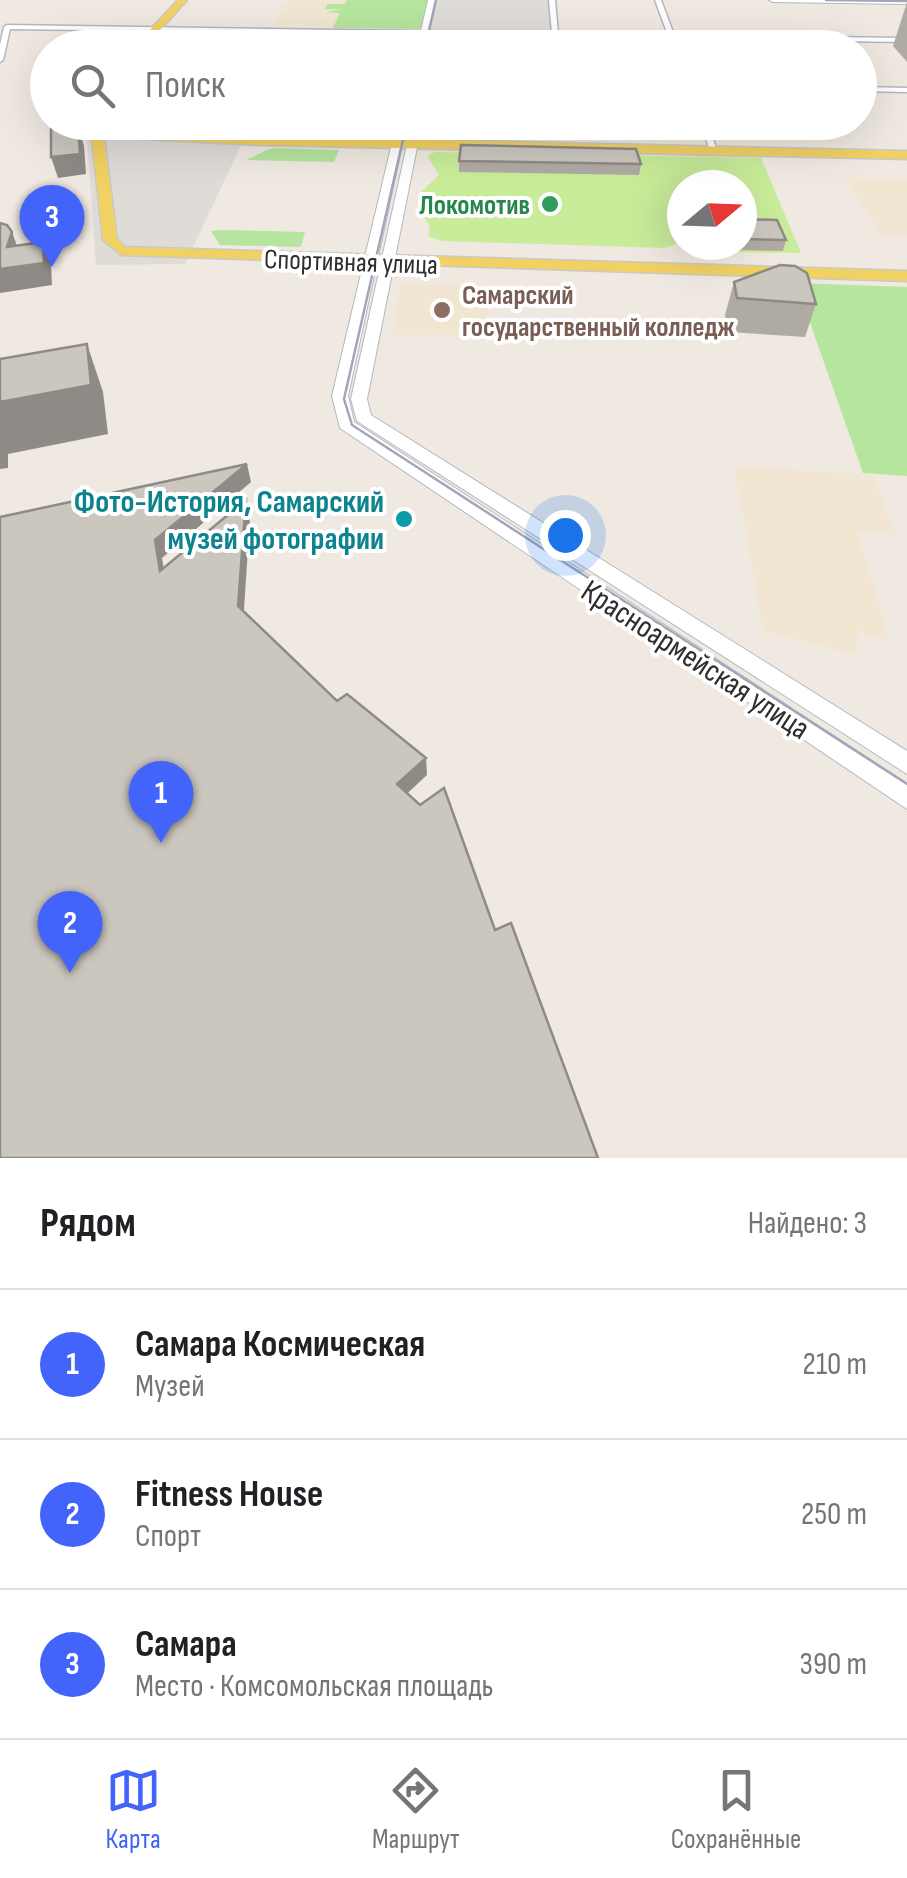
<!DOCTYPE html>
<html lang="ru">
<meta charset="utf-8">
<style>
:root{--surface:#fff;--page:#f2f2f2;--text:#202124;--muted:#757577;--line:#e0e0e0;--accent:#4264fb}
body{margin:0;font-family:"Sofia Sans Condensed",sans-serif;background:var(--page);color:var(--text)}
.compass{position:absolute;left:667px;top:170px;width:90px;height:90px;border-radius:50%;background:var(--surface);box-shadow:0 10px 40px #0002;rotate:71deg}
.you{position:absolute;left:565px;top:535px;width:35px;height:35px;margin:-25px;border:8px solid #fff;border-radius:50%;background:#1a73e8;box-shadow:0 0 0 15px #1a73e833}
.badge{display:grid;place-items:center;width:65px;height:65px;border-radius:50%;background:var(--accent);color:#fff;font-size:32px;font-weight:700}
.pin{position:absolute;translate:-50% -82px;filter:drop-shadow(0 2px 5px #0008)}
.pin::after{content:'';position:absolute;top:52px;width:35px;height:30px;background:inherit;clip-path:polygon(0 0,100% 0,50% 100%)}
.list{margin:0;padding:0;list-style:none}
h2{display:flex;justify-content:space-between;align-items:center;height:130px;margin:0;padding:0 40px;font-size:42px}
h2 small{font-size:32px;font-weight:400;color:var(--muted)}
.list li{display:grid;grid-template-columns:65px 1fr auto;gap:30px;align-items:center;box-sizing:border-box;height:150px;padding:0 40px;border-top:2px solid var(--line)}
.list b{display:block;font-size:38px;white-space:nowrap}
.list p{margin:0;font-size:32px;white-space:nowrap;color:var(--muted)}
.list em{font-size:32px;font-style:normal;color:var(--muted)}
.icon{flex:none;width:55px;height:55px;fill:none;stroke:currentColor;stroke-width:2;stroke-linecap:round;stroke-linejoin:round}
.map{position:relative;flex:none;width:907px;height:1158px;overflow:hidden}
.search{position:absolute;background:var(--surface);box-shadow:0 10px 40px #0002;left:30px;right:30px;top:30px;height:110px;display:flex;align-items:center;gap:25px;box-sizing:border-box;padding:0 35px;border-radius:55px;color:var(--muted);font-size:38px}
.sheet{height:580px;background:var(--surface)}
nav{display:flex;justify-content:space-around;align-items:center;box-sizing:border-box;height:140px;border-top:2px solid var(--line);background:var(--surface);font-size:28px;color:var(--muted)}
nav a{display:grid;justify-items:center;gap:5px}
nav .on{color:var(--accent)}
.map>svg:first-child{display:block}
.education{fill:#f0e6d1}
.medical{fill:#f5dfe0}
.green{fill:#b6e59e}
.pitch{fill:#c9ec9a}
.plaza{fill:#dfdcd8}
.lines{fill:none;stroke-linecap:round;stroke-linejoin:round}
.street-casing{stroke:#b4b7c1;stroke-width:3}
.secondary-casing{stroke:#b4b7c1;stroke-width:2}
.primary-casing{stroke:#c9c9c9;stroke-width:3}
.street{fill:#fff;fill-rule:evenodd}
.secondary{fill:#fff;fill-rule:evenodd}
.primary{fill:#f2d163;fill-rule:evenodd}
.tram{stroke:#a3a6b8;stroke-width:2.5}
.wall{fill:#afaba4}
.shaded-wall{fill:#8e8b86}
.building{fill:#cbc7bf;stroke:#8e8b86;stroke-width:2.5}
.leisure-dot{fill:#2e9e5b;stroke:#fff;stroke-width:4}
.education-dot{fill:#8d6e63;stroke:#fff;stroke-width:4}
.culture-dot{fill:#0f9aa8;stroke:#fff;stroke-width:4}
.labels{text-anchor:middle;stroke-width:8;stroke-linejoin:round;paint-order:stroke}
.far-leisure-label{font-size:28px;font-weight:bold;fill:#27864d;stroke:#fff;text-anchor:end}
.far-street-label{font-size:28px;fill:#2e2e2e;stroke:#fff}
.far-education-label{font-size:28px;font-weight:bold;fill:#785e54;stroke:#fff;text-anchor:start}
.culture-label{font-size:32px;font-weight:bold;fill:#0d838f;stroke:#fff;text-anchor:end}
.street-label{font-size:32px;fill:#2e2e2e;stroke:#fff}
</style>
<div class="map">
<svg width="907" height="1158" viewBox="0 0 907 1158">
<rect width="100%" height="100%" fill="#efe9e1"/>
<g class="education">
<polygon points="290,0 348,0 335,26 273,25"/>
<polygon points="846,178 907,179 907,235 881,235"/>
<polygon points="401,284 487,286 487,335 392,335"/>
<polygon points="734,466 874,475 894,533 857,531 888,634 884,641 858,630 856,655 763,631"/>
</g>
<polygon class="medical" points="169,32 230,32 219,47 154,47"/>
<g class="green">
<polygon points="347,0 428,0 422,29 333,28 340,13 326,12 342,9 325,9 328,4 345,4"/>
<polygon points="269,149 276,148 339,150 334,162 246,160"/>
<polygon points="220,230 305,232 301,247 220,245 211,231"/>
<polygon points="796,283 907,287 907,476 863,473"/>
</g>
<polygon class="pitch" points="435,152 761,158 801,253 734,252 732,245 742,245 742,185 682,185 682,242 664,248 442,241 428,236 430,227 417,205 421,192 439,175 427,156"/>
<g class="plaza">
<polygon points="434,0 549,0 555,35 426,34"/>
<polygon points="115,129 248,131 185,264 96,265 87,140"/>
</g>
<g class="lines">
<g class="street-casing">
<g id="street">
<polygon points="549,0 555,0 558,33 668,35 655,0 661,0 674,35 907,38 907,42 676,39 679,48 673,48 669,38 10,29 3,60 0,62 0,45 4,27 7,25 552,33"/>
<polygon points="860,87 907,88 907,92 860,91"/>
<polygon points="700,122 708,122 717,152 710,150"/>
</g>
</g>
<g class="secondary-casing">
<g id="secondary">
<polygon points="428,0 436,0 425,48 417,48"/>
<polygon points="769,0 907,0 907,4 773,2"/>
<polygon points="397,122 407,122 348,396 354,422 907,784 907,809 340,428 332,396"/>
<polygon points="412,122 422,122 367,399 371,415 907,751 907,774 357,421 351,399"/>
</g>
</g>
<g class="primary-casing">
<g id="primary">
<polygon points="178,0 187,0 144,48 133,48"/>
<polygon points="90,122 102,122 103,129 125,133 907,151 907,159 261,145 104,137 117,239 125,247 907,271 907,281 121,255 103,240"/>
</g>
</g>
<use href="#street" class="street"/>
<use href="#secondary" class="secondary"/>
<use href="#primary" class="primary"/>
<g class="tram">
<polyline points="826,0 907,1"/>
<polyline points="425,48 436,0"/>
<polyline points="407,122 344,399 352,425 907,784"/>
</g>
</g>
<g class="wall">
<polygon points="907,2 907,62 893,46"/>
<polygon points="459,161 641,164 639,175 459,172"/>
<polygon points="742,219 786,240 783,251 735,250 734,245 742,245"/>
<polygon points="734,282 816,304 805,337 728,332 725,315"/>
</g>
<g class="shaded-wall">
<polygon points="78,126 84,146 86,174 58,178 51,157"/>
<polygon points="12,232 20,254 43,242 51,264 52,285 0,293 0,269"/>
<polygon points="87,344 103,392 108,434 8,454 8,468 0,469 0,402"/>
<polygon points="247,464 251,482 162,558 167,589 160,571 155,540"/>
<polygon points="246,500 250,518 243,624 238,606"/>
<polygon points="426,758 427,775 399,801 397,784"/>
</g>
<g class="building">
<polygon points="78,126 80,154 51,157 51,129"/>
<polygon points="461,145 636,149 641,164 459,161"/>
<polygon points="742,219 777,220 786,240 742,239"/>
<polygon points="0,223 7,225 12,232 7,247 43,242 44,263 0,269"/>
<polygon points="780,265 795,266 807,273 816,304 737,298 734,282"/>
<polygon points="87,344 91,385 0,402 0,359"/>
<polygon points="247,464 155,540 160,571 246,500 238,606 337,701 347,694 426,758 397,784 420,805 444,788 495,930 511,923 598,1158 0,1158 0,517"/>
</g>
<circle class="leisure-dot" cx="550" cy="204" r="10"/>
<circle class="education-dot" cx="442" cy="310" r="10"/>
<circle class="culture-dot" cx="404" cy="519" r="10"/>
<g class="labels">
<g class="far-leisure-label">
<text x="530" y="214">Локомотив</text>
</g>
<g class="far-street-label">
<text transform="translate(351 261) rotate(2)" y="10">Спортивная улица</text>
</g>
<g class="far-education-label">
<text x="462" y="304">Самарский<tspan x="462" dy="32">государственный колледж</tspan></text>
</g>
<g class="culture-label">
<text x="384" y="512">Фото-История, Самарский<tspan x="384" dy="37">музей фотографии</tspan></text>
</g>
<g class="street-label">
<text transform="translate(696 659) rotate(33)" y="11">Красноармейская улица</text>
</g>
</g>
</svg>
<svg class="compass" viewBox="-18 -18 36 36"><path d="M0-13l5 13h-10z" fill="#e53935"/><path d="M0 13l5-13h-10z" fill="#757577"/></svg>
<div class="you"></div>
<div class="pin badge" style="left:161px;top:843px">1</div>
<div class="pin badge" style="left:70px;top:973px">2</div>
<div class="pin badge" style="left:52px;top:267px">3</div>
<div class="search"><svg class="icon" aria-label="search" viewBox="0 0 24 24"><circle cx="10" cy="10" r="6"/><path d="M15 15l6 6"/></svg>Поиск</div>
</div>
<section class="sheet">
<h2>Рядом<small>Найдено: 3</small></h2>
<ul class="list">
<li><span class="badge">1</span><div><b>Самара Космическая</b><p>Музей</p></div><em>210 m</em></li>
<li><span class="badge">2</span><div><b>Fitness House</b><p>Спорт</p></div><em>250 m</em></li>
<li><span class="badge">3</span><div><b>Самара</b><p>Место · Комсомольская площадь</p></div><em>390 m</em></li>
</ul>
</section>
<nav>
<a class="on"><svg class="icon" aria-label="map" viewBox="0 0 24 24"><path d="M3 6l6-2 6 2 6-2v14l-6 2-6-2-6 2zM9 4v14M15 6v14"/></svg>Карта</a>
<a><svg class="icon" aria-label="directions" viewBox="0 0 24 24"><path d="M12 3l9 9-9 9-9-9zM9 14v-3h6M13 9l2 2-2 2"/></svg>Маршрут</a>
<a><svg class="icon" aria-label="saved" viewBox="0 0 24 24"><path d="M7 4h10v16l-5-4-5 4z"/></svg>Сохранённые</a>
</nav>
